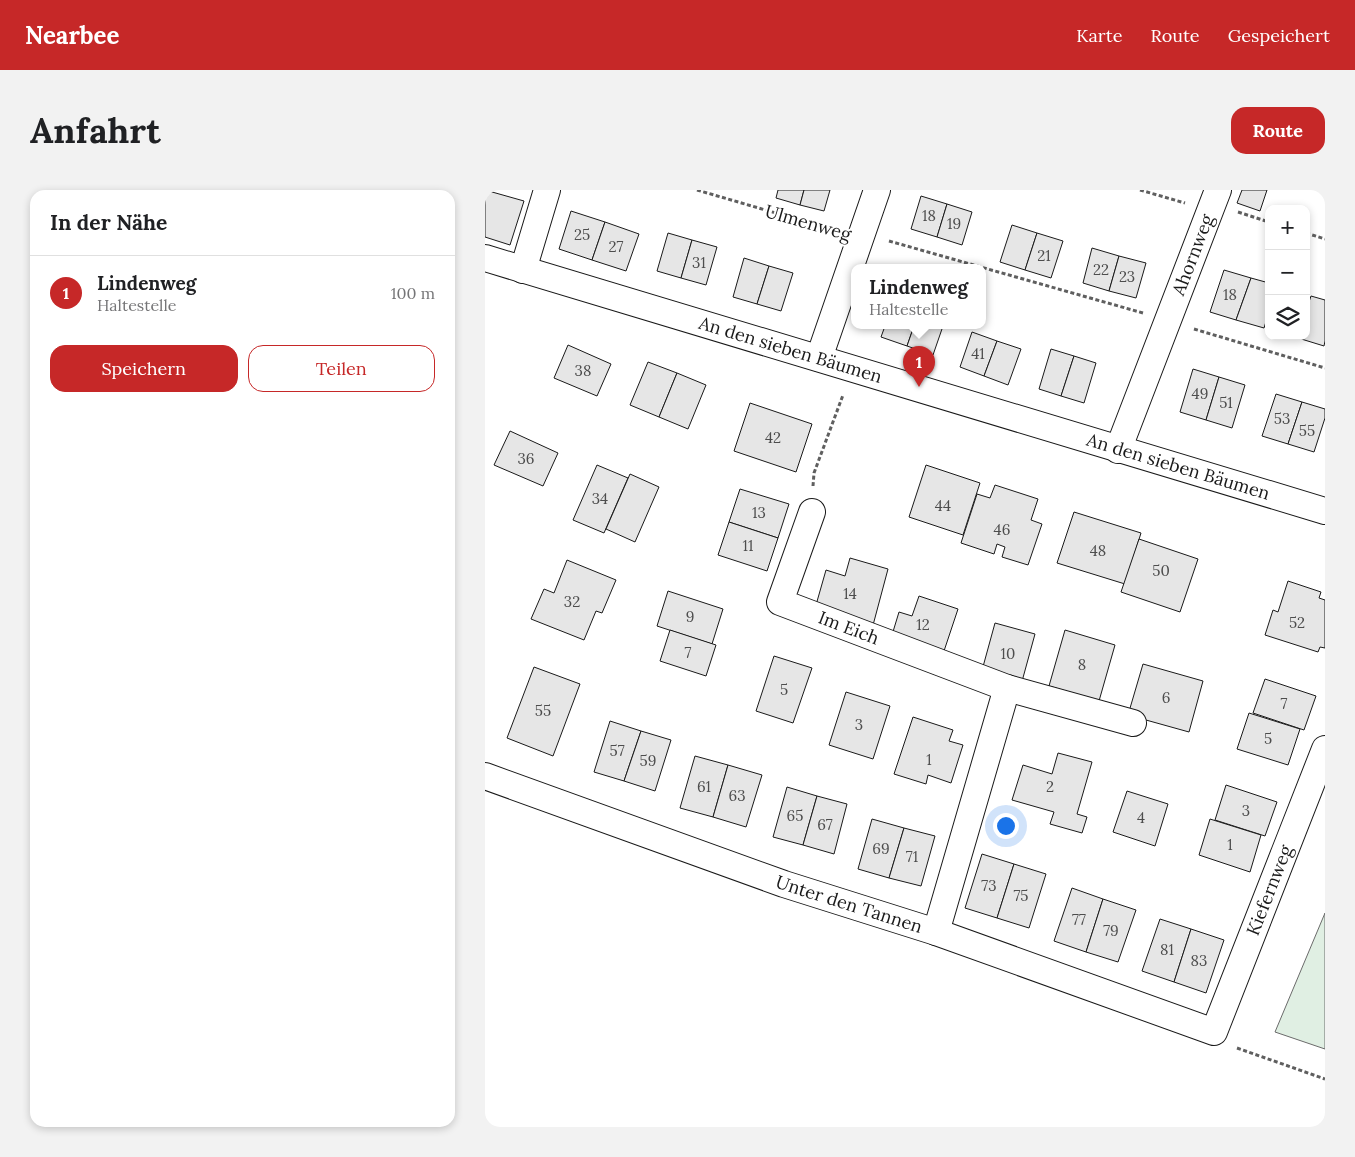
<!DOCTYPE html>
<html lang="de">
<meta charset="utf-8">
<style>
:root{--surface:#fff;--page:#f2f2f2;--text:#202124;--muted:#757577;--line:#e0e0e0;--accent:#c62828}
body{margin:0;font-family:Lora,serif;background:var(--page);color:var(--text)}
.controls{position:absolute;right:15px;top:15px;display:grid;overflow:hidden;border-radius:10px;box-shadow:0 2px 8px #0003}
.controls button{width:45px;height:45px;display:grid;place-items:center;padding:0;border:0;border-bottom:1px solid var(--line);background:var(--surface);color:var(--text);font:25px sans-serif}
.you{position:absolute;left:520px;top:635px;width:18px;height:18px;margin:-12px;border:4px solid #fff;border-radius:50%;background:#1a73e8;box-shadow:0 0 0 8px #1a73e833}
.badge{display:grid;place-items:center;width:32px;height:32px;border-radius:50%;background:var(--accent);color:#fff;font-size:16px;font-weight:700}
.pin{position:absolute;translate:-50% -41px;filter:drop-shadow(0 1px 2px #0008)}
.pin::after{content:'';position:absolute;top:26px;width:18px;height:15px;background:inherit;clip-path:polygon(0 0,100% 0,50% 100%)}
.popup{position:absolute;left:366px;top:74px;width:135px;height:65px;box-sizing:border-box;display:grid;place-content:center;border-radius:10px;background:var(--surface);filter:drop-shadow(0 1px 4px #0005);font-size:16px;white-space:nowrap;color:var(--muted)}
.popup b{font-size:19px;color:var(--text)}
.popup::after{content:'';position:absolute;left:50%;top:100%;margin-left:-10px;border:10px solid transparent;border-top-color:var(--surface)}
.list{margin:0;padding:0;list-style:none}
h2{display:flex;justify-content:space-between;align-items:center;height:65px;margin:0;padding:0 20px;font-size:21px}
h2 small{font-size:16px;font-weight:400;color:var(--muted)}
.list li{display:grid;grid-template-columns:32px 1fr auto;gap:15px;align-items:center;box-sizing:border-box;height:75px;padding:0 20px;border-top:1px solid var(--line)}
.list b{display:block;font-size:19px;white-space:nowrap}
.list p{margin:0;font-size:16px;white-space:nowrap;color:var(--muted)}
.list em{font-size:16px;font-style:normal;color:var(--muted)}
.actions{display:flex;gap:10px;padding:15px 20px}
.actions a{flex:1;padding:11px 0;border:1px solid var(--accent);border-radius:15px;text-align:center;font-size:18px;color:var(--accent)}
.actions .main{background:var(--accent);color:#fff}
.icon{flex:none;width:28px;height:28px;fill:none;stroke:currentColor;stroke-width:2;stroke-linecap:round;stroke-linejoin:round}
.map{position:relative;flex:none;width:840px;height:937px;overflow:hidden;border-radius:15px}
header{display:flex;align-items:center;gap:30px;box-sizing:border-box;height:70px;padding:0 25px;background:var(--accent);color:#fff}
header strong{font-size:24px}
nav{display:flex;gap:28px;margin-inline-start:auto;font-size:18px}
.intro{display:flex;align-items:center;justify-content:space-between;box-sizing:border-box;height:120px;padding:0 30px}
h1{margin:0;font-size:35px}
.button{padding:12px 22px;border-radius:15px;background:var(--accent);color:#fff;font-size:18px;font-weight:700}
main{display:flex;gap:30px;padding:0 30px}
aside{flex:1;background:var(--surface);border-radius:15px;box-shadow:0 2px 8px #0003}
.map>svg:first-child{display:block}
.green{fill:#e0efe3;stroke:#6a6a6a}
.building{fill:#e6e6e6;stroke:#1a1a1a}
.lines{fill:none;stroke-linecap:round;stroke-linejoin:round}
.minor-casing{stroke:#1a1a1a;stroke-width:28}
.path{stroke:#5f5f5f;stroke-width:3;stroke-dasharray:4 2.5;stroke-linecap:butt}
.minor{stroke:#fff;stroke-width:26}
.labels{text-anchor:middle;stroke-width:4;stroke-linejoin:round;paint-order:stroke}
.number-label{font-size:15px;fill:#4d4d4d}
.street-label{font-size:18px;fill:#1a1a1a;stroke:#fff}
</style>
<header>
<strong>Nearbee</strong>
<nav><a>Karte</a><a>Route</a><a>Gespeichert</a></nav>
</header>
<div class="intro"><h1>Anfahrt</h1><a class="button">Route</a></div>
<main>
<aside>
<h2>In der Nähe<small></small></h2>
<ul class="list">
<li><span class="badge">1</span><div><b>Lindenweg</b><p>Haltestelle</p></div><em>100 m</em></li>
</ul>
<div class="actions"><a class="main">Speichern</a><a>Teilen</a></div>
</aside>
<div class="map">
<svg width="840" height="937" viewBox="0 0 840 937">
<rect width="100%" height="100%" fill="#fff"/>
<polygon class="green" points="840,723 840,859 790,842"/>
<g class="building">
<polygon points="0,0 39,11 25,55 0,47"/>
<polygon points="293,0 319,0 315,15 291,8"/>
<polygon points="319,0 345,0 339,21 315,15"/>
<polygon points="757,0 782,0 775,21 752,13"/>
<polygon points="436,6 462,14 452,47 426,39"/>
<polygon points="462,14 487,22 477,55 452,47"/>
<polygon points="86,21 120,32 107,70 74,59"/>
<polygon points="120,32 154,44 141,81 107,70"/>
<polygon points="527,35 552,43 540,80 515,72"/>
<polygon points="183,43 207,50 196,88 172,81"/>
<polygon points="552,43 578,51 566,88 540,80"/>
<polygon points="207,50 232,57 221,95 196,88"/>
<polygon points="607,58 634,66 624,101 598,93"/>
<polygon points="634,66 661,73 651,108 624,101"/>
<polygon points="259,68 284,76 272,114 248,107"/>
<polygon points="284,76 308,83 296,121 272,114"/>
<polygon points="739,80 766,88 751,130 725,122"/>
<polygon points="766,88 784,93 784,122 779,138 751,130"/>
<polygon points="826,106 840,110 840,151 839,156 813,148 813,146 821,146 821,121"/>
<polygon points="400,136 429,136 422,156 396,147"/>
<polygon points="429,136 458,136 448,165 422,156"/>
<polygon points="487,142 512,151 499,186 475,177"/>
<polygon points="512,151 536,159 523,195 499,186"/>
<polygon points="83,155 126,174 112,206 69,188"/>
<polygon points="566,159 589,166 576,206 554,199"/>
<polygon points="589,166 611,173 599,213 576,206"/>
<polygon points="163,172 192,183 174,227 145,215"/>
<polygon points="708,179 734,187 721,230 695,222"/>
<polygon points="192,183 221,195 203,239 174,227"/>
<polygon points="734,187 760,195 747,238 721,230"/>
<polygon points="791,204 817,212 803,254 777,246"/>
<polygon points="817,212 840,219 840,228 829,262 803,254"/>
<polygon points="265,213 327,234 311,282 249,261"/>
<polygon points="25,241 73,263 58,296 9,275"/>
<polygon points="112,275 143,288 119,343 88,330"/>
<polygon points="441,275 495,293 478,345 424,327"/>
<polygon points="145,284 174,297 150,352 121,339"/>
<polygon points="510,295 553,309 546,330 557,334 543,375 517,367 520,357 512,354 509,364 476,353 492,304 505,308"/>
<polygon points="255,299 304,314 293,348 244,332"/>
<polygon points="589,322 656,343 640,394 572,373"/>
<polygon points="244,332 293,348 282,381 233,365"/>
<polygon points="654,349 713,369 695,422 636,402"/>
<polygon points="365,368 403,379 387,439 329,422 341,380 360,386"/>
<polygon points="82,370 131,390 117,423 111,421 99,450 46,429 59,399 69,403"/>
<polygon points="803,391 836,402 834,408 840,410 840,458 835,457 833,462 780,445 788,420 793,422"/>
<polygon points="183,401 238,419 227,454 172,436"/>
<polygon points="434,406 473,419 459,461 407,445 414,422 427,426"/>
<polygon points="510,433 550,444 536,495 496,484"/>
<polygon points="185,440 231,455 221,486 175,471"/>
<polygon points="580,440 630,455 614,511 564,496"/>
<polygon points="289,466 327,478 308,533 271,521"/>
<polygon points="658,474 718,491 704,542 643,525"/>
<polygon points="49,477 95,494 68,566 22,548"/>
<polygon points="780,489 831,506 819,540 768,523"/>
<polygon points="361,502 405,516 388,569 344,555"/>
<polygon points="764,523 815,539 803,575 752,559"/>
<polygon points="428,527 468,540 464,551 478,555 466,593 443,585 441,594 409,584"/>
<polygon points="125,531 156,541 139,591 109,582"/>
<polygon points="156,541 186,550 170,601 139,591"/>
<polygon points="573,563 607,572 592,624 602,627 597,643 565,634 569,622 527,610 538,575 567,584"/>
<polygon points="210,566 243,575 228,627 195,618"/>
<polygon points="243,575 277,585 261,637 228,627"/>
<polygon points="741,595 792,612 780,646 730,630"/>
<polygon points="302,597 332,606 318,655 288,647"/>
<polygon points="642,601 683,614 670,656 628,642"/>
<polygon points="332,606 362,614 349,664 318,655"/>
<polygon points="387,629 419,638 404,688 373,679"/>
<polygon points="725,629 776,645 765,682 714,665"/>
<polygon points="419,638 450,646 436,696 404,688"/>
<polygon points="497,664 529,674 512,728 480,718"/>
<polygon points="529,674 561,684 544,738 512,728"/>
<polygon points="587,698 618,709 601,762 569,751"/>
<polygon points="618,709 651,720 633,772 601,762"/>
<polygon points="675,729 706,739 689,792 657,781"/>
<polygon points="706,739 739,750 721,803 689,792"/>
</g>
<g class="lines">
<g class="minor-casing">
<g id="minor">
<path id="s1" d="M 0,68 L 840,321"/>
<polyline points="38,80 62,0"/>
<polyline points="334,168 392,0"/>
<path id="s2" d="M 633,260 L 733,0"/>
<path id="s3" d="M 327,322 L 295,412 L 522,498 L 648,533"/>
<path id="s4" d="M 0,586 L 299,694 L 451,742 L 729,842 L 840,559"/>
<polyline points="451,742 522,498"/>
</g>
</g>
<g class="path">
<polyline points="212,0 349,40"/>
<polyline points="655,0 700,13"/>
<polyline points="753,22 784,32"/>
<polyline points="821,43 840,49"/>
<polyline points="404,51 658,123"/>
<polyline points="709,139 840,178"/>
<polyline points="328,296 329,283 358,205"/>
<polyline points="752,858 840,889"/>
</g>
<use href="#minor" class="minor"/>
</g>
<g class="labels">
<g class="number-label">
<text x="444" y="31">18</text>
<text x="469" y="39">19</text>
<text x="97" y="50">25</text>
<text x="131" y="62">27</text>
<text x="559" y="71">21</text>
<text x="214" y="78">31</text>
<text x="616" y="85">22</text>
<text x="642" y="92">23</text>
<text x="745" y="110">18</text>
<text x="493" y="169">41</text>
<text x="98" y="186">38</text>
<text x="715" y="209">49</text>
<text x="741" y="218">51</text>
<text x="797" y="234">53</text>
<text x="822" y="246">55</text>
<text x="288" y="253">42</text>
<text x="41" y="274">36</text>
<text x="115" y="314">34</text>
<text x="458" y="321">44</text>
<text x="274" y="328">13</text>
<text x="517" y="345">46</text>
<text x="263" y="361">11</text>
<text x="613" y="366">48</text>
<text x="676" y="386">50</text>
<text x="365" y="409">14</text>
<text x="87" y="417">32</text>
<text x="205" y="432">9</text>
<text x="812" y="438">52</text>
<text x="438" y="440">12</text>
<text x="203" y="468">7</text>
<text x="523" y="469">10</text>
<text x="597" y="480">8</text>
<text x="299" y="505">5</text>
<text x="681" y="513">6</text>
<text x="799" y="519">7</text>
<text x="58" y="526">55</text>
<text x="374" y="540">3</text>
<text x="783" y="554">5</text>
<text x="132" y="566">57</text>
<text x="444" y="575">1</text>
<text x="163" y="576">59</text>
<text x="219" y="602">61</text>
<text x="565" y="602">2</text>
<text x="252" y="611">63</text>
<text x="761" y="626">3</text>
<text x="310" y="631">65</text>
<text x="656" y="633">4</text>
<text x="340" y="640">67</text>
<text x="745" y="660">1</text>
<text x="396" y="664">69</text>
<text x="427" y="672">71</text>
<text x="504" y="701">73</text>
<text x="536" y="711">75</text>
<text x="594" y="735">77</text>
<text x="626" y="746">79</text>
<text x="682" y="765">81</text>
<text x="714" y="776">83</text>
</g>
<g class="street-label">
<text transform="translate(323 33) rotate(16)" y="6">Ulmenweg</text>
<text dy="6" stroke="none"><textPath href="#s2" startOffset="209">Ahornweg</textPath></text>
<text dy="6" stroke="none"><textPath href="#s1" startOffset="319">An den sieben Bäumen</textPath></text>
<text dy="6" stroke="none"><textPath href="#s1" startOffset="724">An den sieben Bäumen</textPath></text>
<text dy="6" stroke="none"><textPath href="#s3" startOffset="169">Im Eich</textPath></text>
<text dy="6" stroke="none"><textPath href="#s4" startOffset="925">Kiefernweg</textPath></text>
<text dy="6" stroke="none"><textPath href="#s4" startOffset="386">Unter den Tannen</textPath></text>
</g>
</g>
</svg>
<div class="controls">
<button>+</button>
<button>−</button>
<button><svg class="icon" aria-label="layers" viewBox="0 0 24 24"><path d="M12 4l9 5-9 5-9-5zM3 14l9 5 9-5"/></svg></button>
</div>
<div class="you"></div>
<div class="pin badge" style="left:434px;top:197px">1</div>
<div class="popup"><b>Lindenweg</b>Haltestelle</div>
</div>
</main>
